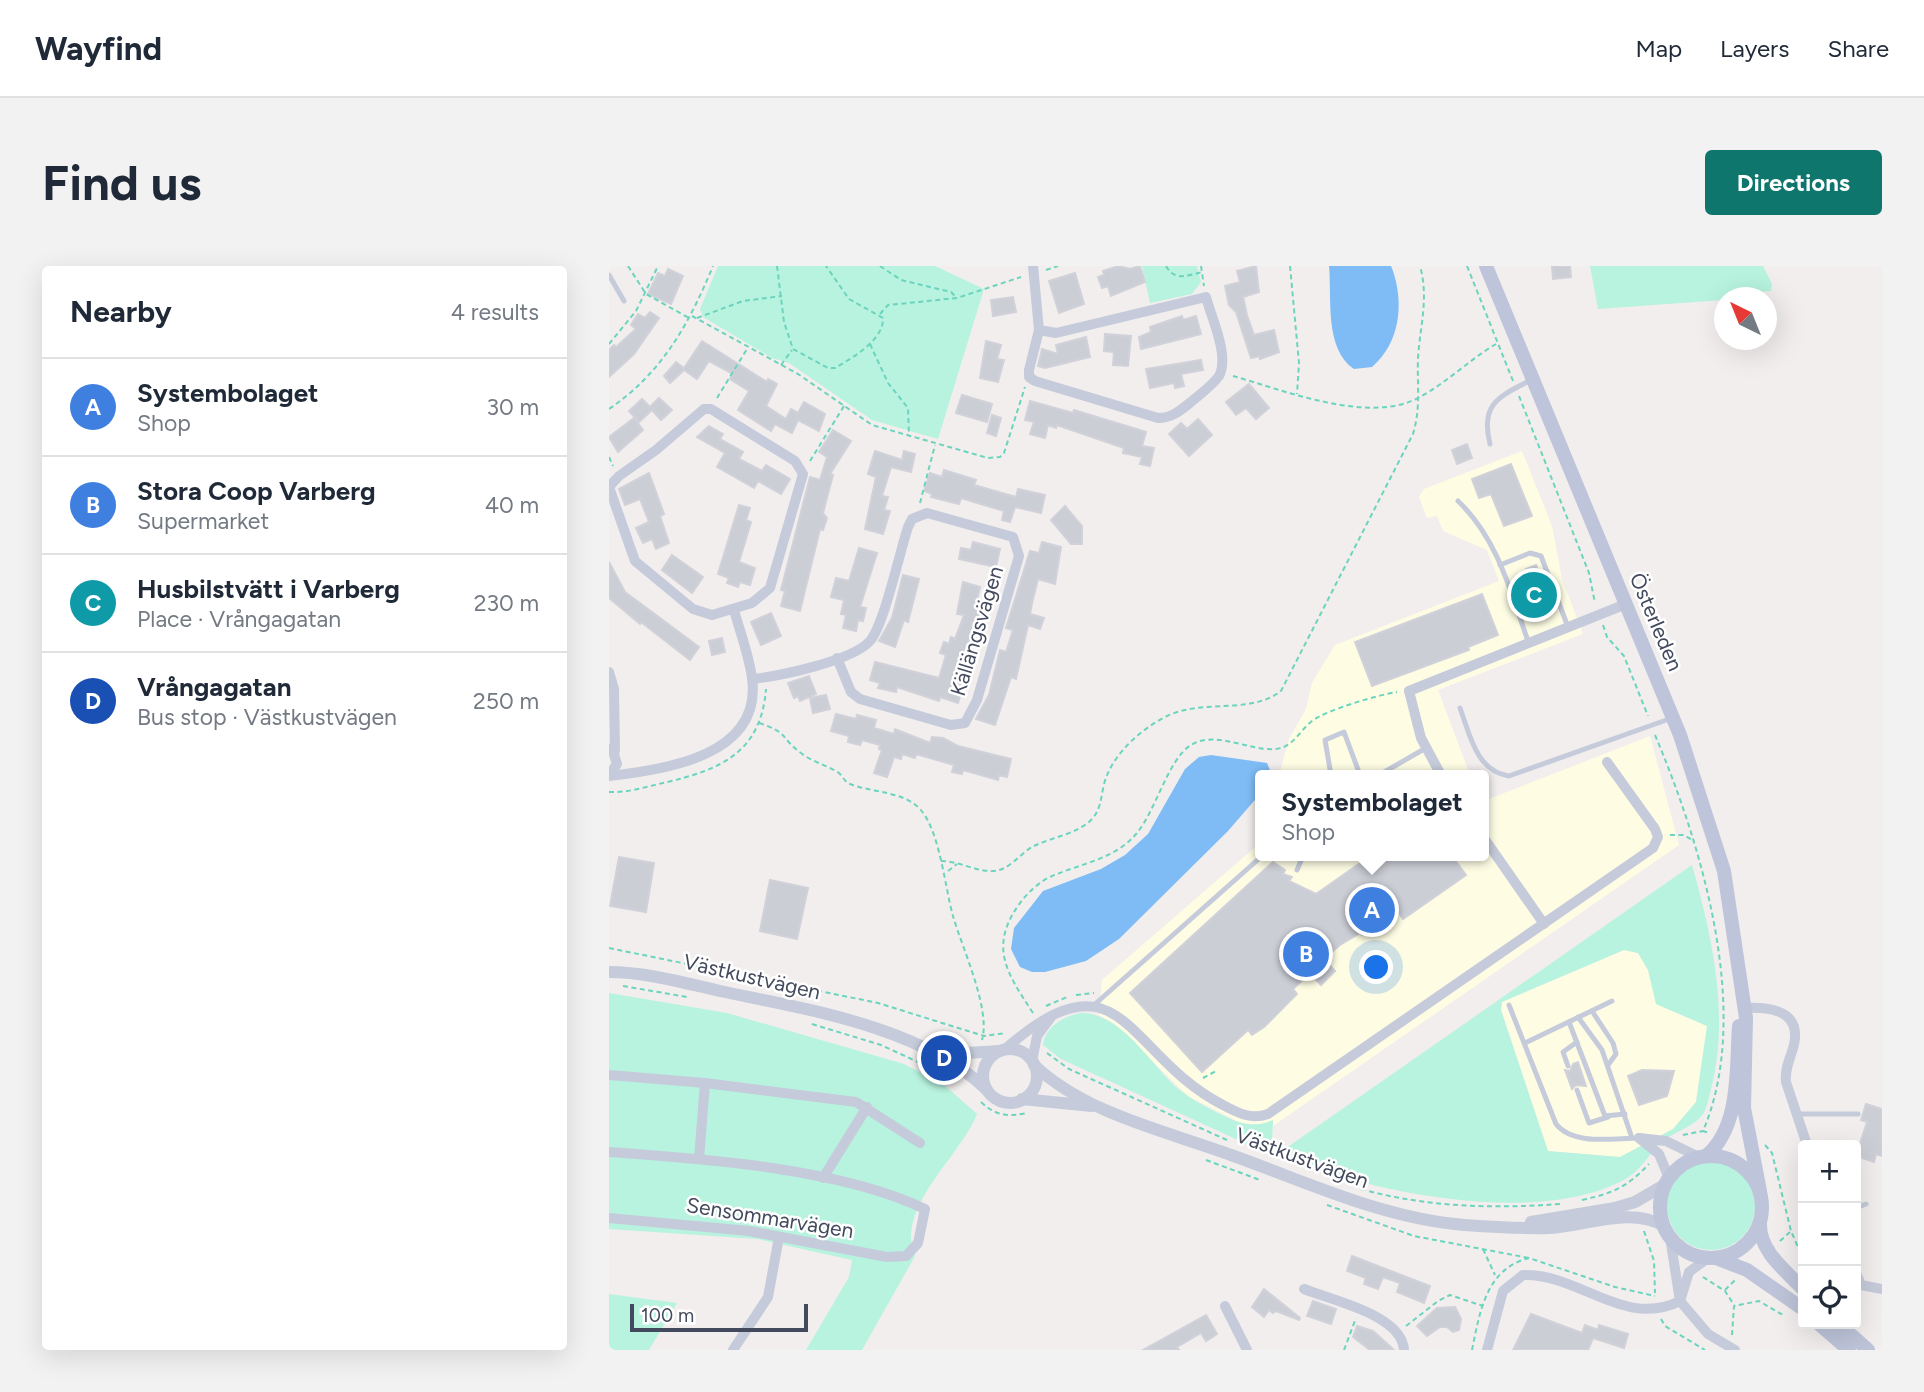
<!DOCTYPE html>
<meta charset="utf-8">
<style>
:root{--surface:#fff;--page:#f2f2f3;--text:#1f2937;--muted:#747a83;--line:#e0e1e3;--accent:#0f766e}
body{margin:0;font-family:Figtree,sans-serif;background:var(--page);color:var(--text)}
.controls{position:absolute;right:21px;bottom:21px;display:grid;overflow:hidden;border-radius:7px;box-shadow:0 7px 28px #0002}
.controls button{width:63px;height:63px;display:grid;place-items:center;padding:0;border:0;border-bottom:2px solid var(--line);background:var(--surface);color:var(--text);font:35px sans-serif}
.compass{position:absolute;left:1105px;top:21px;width:63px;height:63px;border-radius:50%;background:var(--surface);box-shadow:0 7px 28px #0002;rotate:317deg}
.scale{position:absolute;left:21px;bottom:18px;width:178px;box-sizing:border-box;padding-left:7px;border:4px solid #444a5d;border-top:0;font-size:19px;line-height:24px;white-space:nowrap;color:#444a5d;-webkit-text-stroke:5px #fff;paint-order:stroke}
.you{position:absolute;left:768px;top:702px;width:24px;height:24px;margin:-18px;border:5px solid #fff;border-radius:50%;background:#1a73e8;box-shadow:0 0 0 10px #1a73e833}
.badge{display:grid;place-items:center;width:46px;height:46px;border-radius:50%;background:var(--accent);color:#fff;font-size:23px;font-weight:700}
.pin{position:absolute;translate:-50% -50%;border:4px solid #fff;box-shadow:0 2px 7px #0006}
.popup{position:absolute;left:646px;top:504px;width:234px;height:91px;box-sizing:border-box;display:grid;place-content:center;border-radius:7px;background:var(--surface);filter:drop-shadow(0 2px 5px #0005);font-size:23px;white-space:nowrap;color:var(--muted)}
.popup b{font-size:26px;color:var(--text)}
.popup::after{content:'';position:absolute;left:50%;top:100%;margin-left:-14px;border:14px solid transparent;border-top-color:var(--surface)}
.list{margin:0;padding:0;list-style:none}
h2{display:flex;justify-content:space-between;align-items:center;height:91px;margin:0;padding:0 28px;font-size:30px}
h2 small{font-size:23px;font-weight:400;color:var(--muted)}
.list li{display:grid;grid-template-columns:46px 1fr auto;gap:21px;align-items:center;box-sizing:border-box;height:98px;padding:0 28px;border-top:2px solid var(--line)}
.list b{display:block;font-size:26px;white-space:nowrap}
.list p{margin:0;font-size:23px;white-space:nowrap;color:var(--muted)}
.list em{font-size:23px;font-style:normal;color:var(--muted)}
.icon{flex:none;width:38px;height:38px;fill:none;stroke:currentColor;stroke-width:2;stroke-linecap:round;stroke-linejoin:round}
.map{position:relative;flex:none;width:1273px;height:1084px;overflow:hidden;border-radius:7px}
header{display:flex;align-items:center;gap:42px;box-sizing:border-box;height:98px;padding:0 35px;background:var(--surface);border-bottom:2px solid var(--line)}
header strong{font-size:33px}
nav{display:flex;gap:38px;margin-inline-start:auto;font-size:24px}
.intro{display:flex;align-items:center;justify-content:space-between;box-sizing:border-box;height:168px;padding:0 42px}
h1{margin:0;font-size:49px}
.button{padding:18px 32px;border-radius:7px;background:var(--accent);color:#fff;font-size:24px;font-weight:700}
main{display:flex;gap:42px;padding:0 42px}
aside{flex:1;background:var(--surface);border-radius:7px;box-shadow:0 7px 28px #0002}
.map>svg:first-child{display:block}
.commercial{fill:#fefde4}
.green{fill:#b7f3df;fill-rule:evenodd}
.water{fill:#7fbcf5}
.building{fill:#ccced6;stroke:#d1d1da;stroke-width:2}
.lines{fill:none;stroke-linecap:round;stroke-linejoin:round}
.path{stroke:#6cd4bd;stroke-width:2;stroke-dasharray:5 3.5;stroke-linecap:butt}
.service{stroke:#c5cbda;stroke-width:5}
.minor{stroke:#c5cbda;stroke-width:10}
.tertiary{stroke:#c5cbda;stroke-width:12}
.secondary{stroke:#bec4d9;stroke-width:14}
.labels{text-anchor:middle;stroke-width:5;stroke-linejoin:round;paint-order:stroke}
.street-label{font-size:21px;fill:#444a5d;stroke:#fff}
</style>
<header>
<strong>Wayfind</strong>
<nav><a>Map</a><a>Layers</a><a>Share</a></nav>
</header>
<div class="intro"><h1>Find us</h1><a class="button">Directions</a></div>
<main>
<aside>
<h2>Nearby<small>4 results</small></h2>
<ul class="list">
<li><span class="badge" style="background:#3f7fe0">A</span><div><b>Systembolaget</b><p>Shop</p></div><em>30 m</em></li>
<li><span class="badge" style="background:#3f7fe0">B</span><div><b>Stora Coop Varberg</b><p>Supermarket</p></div><em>40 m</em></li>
<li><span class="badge" style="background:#0f9aa8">C</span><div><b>Husbilstvätt i Varberg</b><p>Place · Vrångagatan</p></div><em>230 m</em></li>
<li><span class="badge" style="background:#1a4fb4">D</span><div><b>Vrångagatan</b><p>Bus stop · Västkustvägen</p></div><em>250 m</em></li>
</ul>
</aside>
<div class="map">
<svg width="1273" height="1084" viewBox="0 0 1273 1084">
<rect width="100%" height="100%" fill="#f1eeed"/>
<g class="commercial">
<polygon points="913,185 943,260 953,313 974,368 829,424 861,509 670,509 680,473 697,443 703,417 726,379 890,315 878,284 834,265 828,250 818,252 810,231 815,223"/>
<polygon points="1041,470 1070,579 664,860 664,854 652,859 632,857 579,830 505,758 490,749 493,714 651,577 651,590 875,590 875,535"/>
<polygon points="1015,684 1029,687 1039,704 1047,738 1098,760 1087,836 1064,863 1011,891 939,885 892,744 893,736"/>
</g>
<g class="green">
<polygon points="109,0 326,0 375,23 329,173 263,154 180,97 163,92 94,51 91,43"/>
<polygon points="533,0 588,0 592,16 583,28 541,37"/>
<polygon points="981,0 1154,0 1163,18 1162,25 1131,27 1114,34 989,43"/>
<path d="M 1083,599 C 1103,670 1121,750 1102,823 C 1100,831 1098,842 1094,848 C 1085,861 1067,865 1055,874 C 1042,885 1031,905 1018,912 C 935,961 762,928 679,891 L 673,885 ZM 1015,684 L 1029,687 L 1039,704 L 1047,738 L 1098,760 L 1087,836 L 1064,863 L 1011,891 L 939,885 L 892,744 L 893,736 Z"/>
<path d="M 0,727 L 118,747 L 295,798 L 334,818 L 368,848 C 352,890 285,942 306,990 L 253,1084 L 197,1084 L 240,1011 L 243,994 L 149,973 L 0,963 Z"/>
<path d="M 472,747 C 512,747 540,796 567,821 C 581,833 597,841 613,849 C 631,858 645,862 664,854 L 663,874 L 654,881 L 640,879 L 452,793 L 434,779 C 436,761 455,750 472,747 Z"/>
<circle cx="1102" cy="940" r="44"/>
<polygon points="0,1028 68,1037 40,1084 0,1084"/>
</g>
<g class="water">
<path d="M 720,0 L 782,0 L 784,5 C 795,38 791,77 763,101 L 745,103 C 715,83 723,31 720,0 Z"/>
<polygon points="602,489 658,497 663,509 651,509 651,528 619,565 510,673 477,695 436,706 423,706 411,701 402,683 405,662 434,625 492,603 516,589 539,568 576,503 590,491"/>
</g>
<g class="building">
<polygon points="510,0 521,3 531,0 536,16 502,30 499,20 493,22 489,11 495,9 494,5"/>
<polygon points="647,0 650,26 634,31 638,49 645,69 665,64 670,86 651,93 651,90 642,92 627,46 620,39 616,20 631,16 628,5"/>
<polygon points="943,0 961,0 962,11 944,13"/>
<polygon points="59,3 74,10 62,38 39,28 49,7 56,10"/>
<polygon points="466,7 475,38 450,47 440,15"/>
<polygon points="404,31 407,46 384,50 382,34"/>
<polygon points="41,46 50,52 25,88 0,111 0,84 5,79 7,81 27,63 22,59 29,48 36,52"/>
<polygon points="573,50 574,54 587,50 592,68 532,83 530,71 542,66 541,61"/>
<polygon points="496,68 522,70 519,100 504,99 505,86 495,85"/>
<polygon points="477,71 481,91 436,102 429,100 433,83 449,88 447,79"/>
<polygon points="93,75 158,116 159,113 168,118 157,140 177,153 182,143 189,147 195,136 216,148 210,165 189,154 183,167 166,158 162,165 146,155 129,144 140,125 121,113 124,108 100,95 88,113 75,104 61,117 55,110 67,96 75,102"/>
<polygon points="377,75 392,79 388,93 395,94 389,116 371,112"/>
<polygon points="592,94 594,104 572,108 575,120 566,122 565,117 541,122 537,103"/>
<polygon points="640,118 660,142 647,153 637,142 627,149 617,136"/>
<polygon points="353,129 383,138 378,156 347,147"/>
<polygon points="50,132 63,144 52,154 43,144 30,156 20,145 33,133 41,141"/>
<polygon points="421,135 464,147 465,144 537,166 533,180 545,182 541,200 531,198 533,191 514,187 515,182 448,159 447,162 439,159 436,172 421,168 425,156 416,154"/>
<polygon points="383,149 392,152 387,170 378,167"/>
<polygon points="25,152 34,164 9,186 0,171"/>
<polygon points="589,153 603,169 580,190 560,168 572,157 578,163"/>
<polygon points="100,160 114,168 111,173 134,186 130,193 153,205 157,199 181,213 172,228 149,215 145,222 108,201 116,187 88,171"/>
<polygon points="224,164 242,175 221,208 224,209 214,247 218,252 214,264 211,263 191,345 172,340 176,325 172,324 201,211 211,214 218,191 210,186"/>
<polygon points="858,178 863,192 848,198 843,184"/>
<polygon points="266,185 293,194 295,185 306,188 302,206 282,201 273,230 279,231 275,244 281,245 274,268 256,263 267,211 259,208"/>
<polygon points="902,198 923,250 895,260 882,228 870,232 863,213"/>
<polygon points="335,204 367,214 365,219 407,231 409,223 436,229 432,247 406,241 401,256 393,254 395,245 352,232 350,238 322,231 323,228 315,225 321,207 333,211"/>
<polygon points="40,207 55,248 51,250 60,277 47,283 43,273 34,277 27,262 40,256 31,233 16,239 10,223"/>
<polygon points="130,239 141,242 137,254 142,256 130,296 146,302 141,319 131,316 129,321 118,317 120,312 109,308"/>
<polygon points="456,240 473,260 473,278 462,278 442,254"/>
<polygon points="364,276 391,283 387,301 350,293 352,282 362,284"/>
<polygon points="433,276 452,281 446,318 429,313 423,337 421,348 435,352 431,363 419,359 407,413 402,411 386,459 367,453 380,429 391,384 397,386 404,364 397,362 421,285 430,287"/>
<polygon points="250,282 268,287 251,341 257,342 254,355 249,354 247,365 234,362 237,349 232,348 235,334 222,331 227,312 240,315"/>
<polygon points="63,289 94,311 83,327 53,304"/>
<polygon points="0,296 16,326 90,381 81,394 32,356 31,358 0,332"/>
<polygon points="927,299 943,341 919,350 906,317 920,312 917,303"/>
<polygon points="294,309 310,313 299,356 295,354 286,381 270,375 283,352"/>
<polygon points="354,316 371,321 368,334 376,336 374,344 377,344 375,353 371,352 349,418 354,420 349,437 331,431 330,435 288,421 287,426 269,422 271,417 261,414 266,396 330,412 337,389 331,387 335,376 340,378 342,371 346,373 355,349 348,348"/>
<polygon points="873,328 889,369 859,381 860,384 763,420 746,376"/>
<polygon points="162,347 172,370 152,379 142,356"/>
<polygon points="113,372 116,386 103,389 100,375"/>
<polygon points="200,410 207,428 191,435 189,430 185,432 179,417"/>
<polygon points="217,429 221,443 204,447 201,432"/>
<polygon points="227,448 247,453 248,449 267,454 265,462 285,468 286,463 321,477 323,471 334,472 349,480 402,493 398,511 390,509 389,514 354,504 353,508 343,506 345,499 307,488 306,492 293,488 292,493 285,491 278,511 265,507 273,484 270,483 271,479 253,474 251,479 239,476 240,470 222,465"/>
<polygon points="750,590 843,590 857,609 794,653 788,644 753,669 751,667 731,679 715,693 726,705 712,719 701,707 684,723 688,728 655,761 643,769 639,764 593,806 521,727 664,596 676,604 674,608 683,611 680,615 707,628 754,595"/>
<polygon points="10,591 45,597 37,646 1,640"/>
<polygon points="161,614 199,622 188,673 151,665"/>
<polygon points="969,796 977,820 967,819 963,823 956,804 961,805 964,798"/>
<polygon points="1033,804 1065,805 1058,830 1030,839 1019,810"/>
<polygon points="1257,838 1273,843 1273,890 1267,888 1265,896 1247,890 1258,856 1252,854"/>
<polygon points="743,990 821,1020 815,1037 788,1026 791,1017 774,1011 769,1023 755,1018 757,1012 738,1005"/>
<polygon points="655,1023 691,1052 690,1054 667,1045 664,1047 660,1044 655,1051 643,1041"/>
<polygon points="704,1035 727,1043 722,1058 698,1050"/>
<polygon points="846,1041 852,1053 850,1064 844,1066 838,1061 831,1061 818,1070 808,1060 828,1042"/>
<polygon points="922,1048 973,1067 976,1059 989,1064 990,1059 1019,1068 1015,1082 984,1072 979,1084 904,1084"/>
<polygon points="597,1049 608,1068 597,1075 592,1067 568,1081 570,1084 534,1084"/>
<polygon points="748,1060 764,1065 785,1084 761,1084 744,1071"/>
</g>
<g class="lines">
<g class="path">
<polyline points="19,0 37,28 80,52"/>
<path d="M 168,0 L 175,56 L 184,83 L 219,102 L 226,102 C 243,92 275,74 274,52 L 240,33 L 217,0"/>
<polyline points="271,0 292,14 342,26 347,31"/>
<path d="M 557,0 C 566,16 579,9 594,6"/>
<polyline points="592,0 595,20"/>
<polyline points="681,0 690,97 688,128"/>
<polyline points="858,0 904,115"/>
<polyline points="437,4 449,0"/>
<polyline points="271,48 279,39 348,32 412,11"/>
<polyline points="83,50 189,108 263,159 379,192 391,191 395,187 416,121"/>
<polyline points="88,52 134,35 173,30"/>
<polyline points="0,78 27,45 49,0"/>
<polyline points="261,78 279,117 299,142 300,169"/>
<polyline points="172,99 183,84"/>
<path d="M 624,110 C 673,124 747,153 797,137 C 827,127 859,94 887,78"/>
<polyline points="910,130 980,307 986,337"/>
<polyline points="108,132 138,83"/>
<path d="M 0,143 C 53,107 80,58 104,0"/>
<polyline points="0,191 4,200"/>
<polyline points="201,195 235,140"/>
<polyline points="311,237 326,179"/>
<polyline points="994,359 998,371 1015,390 1039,450"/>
<path d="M 150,457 C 181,467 171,472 192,487 C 203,496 218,499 230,507 C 234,511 236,516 241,518 C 264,527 294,525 311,543 C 331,565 336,622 344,650 C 353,682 382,743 373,774"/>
<path d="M 1046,469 C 1093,580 1144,748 1094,865 L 1100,867"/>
<path d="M 0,526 C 18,527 36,521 54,517 C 111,504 152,487 157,423"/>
<polyline points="1061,569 1075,569 1085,575"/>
<path d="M 332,595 C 350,595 367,606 385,605 C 401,604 411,587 425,580 C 443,571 469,568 483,553 C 492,543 492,531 495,518 C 503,489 529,466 554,452 C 593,431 639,450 672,425 L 804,168 C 812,141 808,120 809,92 C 811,60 820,32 811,0"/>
<polyline points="339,605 348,598"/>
<polyline points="0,682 269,737 375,770 397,767"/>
<polyline points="14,720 78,731"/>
<polyline points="467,729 485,727"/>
<polyline points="437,740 458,731"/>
<path d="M 424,747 C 398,707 379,681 411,637 C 420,625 433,613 448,608 C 475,597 507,592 527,568 C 547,545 559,493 582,479 C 606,464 640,485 666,483 C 684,482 690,465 703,455 C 717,444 769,429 788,426"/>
<polyline points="203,758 272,779 335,808"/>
<polyline points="438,787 460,803 618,874"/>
<polyline points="594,812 609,804"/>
<path d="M 372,836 C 387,850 399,851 418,847"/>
<polyline points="1074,869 1094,865"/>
<polyline points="1156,879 1163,887 1182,965 1194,993"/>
<polyline points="597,894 651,914"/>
<path d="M 752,923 C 816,941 884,943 951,938"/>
<path d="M 973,934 C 1005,927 1018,921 1040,898"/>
<polyline points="718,939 805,970 920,992"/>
<polyline points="1035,965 1045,995 1046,1027"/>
<polyline points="1171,975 1182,965"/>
<polyline points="874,983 886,1009"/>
<polyline points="1094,1011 1116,1025 1125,1039"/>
<polyline points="1116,1024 1127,1013"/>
<polyline points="1052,1053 1056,1060 1096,1084"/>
<polyline points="797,1060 829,1035 841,1029 874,1040"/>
<polyline points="1123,1069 1125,1040 1150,1035 1172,1048 1176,1046"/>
<polyline points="735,1084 747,1052"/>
<path d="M 863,1084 C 871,1045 877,1003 920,992 L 1006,1021 L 1046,1030"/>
</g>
<g class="service">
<polyline points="0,9 15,35"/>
<path d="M 881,178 C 871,138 889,131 922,114"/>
<path d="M 849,235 C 889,273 902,327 920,378"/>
<polyline points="891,299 921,287 932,290 959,361"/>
<path d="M 851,442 C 861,469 867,505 900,510 L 1063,452"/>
<polyline points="722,509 716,474 735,466 751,509"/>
<polyline points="770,509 817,482"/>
<polyline points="688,604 694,590"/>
<polyline points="485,739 653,590"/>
<path d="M 900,739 L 947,858 C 964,880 1005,872 1030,872"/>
<polyline points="983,745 1004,777 1007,788 999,799"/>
<polyline points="969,751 993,784 1023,872"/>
<polyline points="960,756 996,850 1016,848"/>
<polyline points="916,777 1003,735"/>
<polyline points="959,800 954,786 968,776"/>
<polyline points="968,824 980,857 999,851"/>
<polyline points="1187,848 1249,848"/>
<polyline points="1247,942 1257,938"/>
</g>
<g class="minor">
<path d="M 424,0 L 430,64 L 447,67 L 597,31 C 602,51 621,90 610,110 C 603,120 591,128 582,136 C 572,144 563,152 549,152 L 426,115 L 420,111 L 420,104 L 430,64"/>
<polygon points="95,143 102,143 186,195 194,208 161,322 143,337 103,349 84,343 26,295 0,221 10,210 47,184"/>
<polyline points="0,406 5,423 6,485"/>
<path d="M 143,413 C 171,410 243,395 261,375 C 275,359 291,285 299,261 L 303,253 L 318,247 L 404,271 L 410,290 L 368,434 L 356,457 L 342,459 L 251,433 L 242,426 L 228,392"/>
<polyline points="0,509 8,498 3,482"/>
<polyline points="832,509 812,472 800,425 1017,338"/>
<path d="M 0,510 C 55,504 154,490 143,412 C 140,389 131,366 125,344"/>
<polyline points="875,572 935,658"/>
<path d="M 1135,742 C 1155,741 1188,742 1186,772 C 1185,787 1175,799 1177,816 L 1198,879"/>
<path d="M 395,784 C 514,679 516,789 614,839 C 629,847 642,854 659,848 L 1044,582 L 1049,571 L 1046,563 L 998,496"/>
<polyline points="423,795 428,770 442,751"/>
<polyline points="0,809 96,817 247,836 311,877"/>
<polyline points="1030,872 1057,875 1092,892"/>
<polyline points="1030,872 1050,888 1060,912"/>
<path d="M 0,886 C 95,893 231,902 316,943 L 309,977 L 297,990 L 278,991 L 140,965 L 0,952"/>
<polyline points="90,893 96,817"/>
<polyline points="214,912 258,841"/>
<polyline points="1061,971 1071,1035 1099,1068 1126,1084"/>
<polyline points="1247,1007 1252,1019 1273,1023"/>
<path d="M 695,1023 C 725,1035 793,1049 795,1084"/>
<polyline points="616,1040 638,1084"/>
<polyline points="124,1084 159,1031 170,971"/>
<path d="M 878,1084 L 894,1025 L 914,1009 C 970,1007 1015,1063 1071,1035 L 1080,1006 L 1099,992"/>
</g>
<g class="tertiary">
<path d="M 0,706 C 37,706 75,717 111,725 C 196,743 314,761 378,824"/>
<polyline points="322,781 357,787 391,785"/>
<circle cx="401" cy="810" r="27"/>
<path d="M 425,799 C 477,848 557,865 622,889 C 698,916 775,953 856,959 C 884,961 913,963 941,962 C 977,960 1022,940 1055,960"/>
<polyline points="413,833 483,840"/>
<polyline points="922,956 1006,942 1026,936 1057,918"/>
</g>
<g class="secondary">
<polyline points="877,0 1071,469 1115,605 1137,752 1135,842 1151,925"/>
<path d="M 1097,890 C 1132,861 1127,802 1130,760"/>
<circle cx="1102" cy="941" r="51"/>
<path d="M 1151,957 C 1150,985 1176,1004 1194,1023"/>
<polyline points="1107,992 1138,1004 1194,1043"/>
<polyline points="1210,1058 1240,1084"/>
<polyline points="1230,1058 1259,1084"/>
</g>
</g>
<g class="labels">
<g class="street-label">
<text transform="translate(1047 356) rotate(67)" y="7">Österleden</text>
<text transform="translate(368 365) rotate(-73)" y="7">Källängsvägen</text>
<text transform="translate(143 711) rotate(13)" y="7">Västkustvägen</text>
<text transform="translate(693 892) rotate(20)" y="7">Västkustvägen</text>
<text transform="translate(161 952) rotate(9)" y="7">Sensommarvägen</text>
</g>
</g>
</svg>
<div class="controls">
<button>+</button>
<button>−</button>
<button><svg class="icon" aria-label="locate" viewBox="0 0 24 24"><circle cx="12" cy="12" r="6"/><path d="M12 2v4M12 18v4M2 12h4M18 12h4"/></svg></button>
</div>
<svg class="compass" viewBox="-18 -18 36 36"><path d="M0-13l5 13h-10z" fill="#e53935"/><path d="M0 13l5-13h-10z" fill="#747a83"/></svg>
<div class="scale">100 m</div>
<div class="you"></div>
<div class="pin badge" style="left:763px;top:644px;background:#3f7fe0">A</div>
<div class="popup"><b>Systembolaget</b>Shop</div>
<div class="pin badge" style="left:697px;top:688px;background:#3f7fe0">B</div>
<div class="pin badge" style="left:925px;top:329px;background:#0f9aa8">C</div>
<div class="pin badge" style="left:335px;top:792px;background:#1a4fb4">D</div>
</div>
</main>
